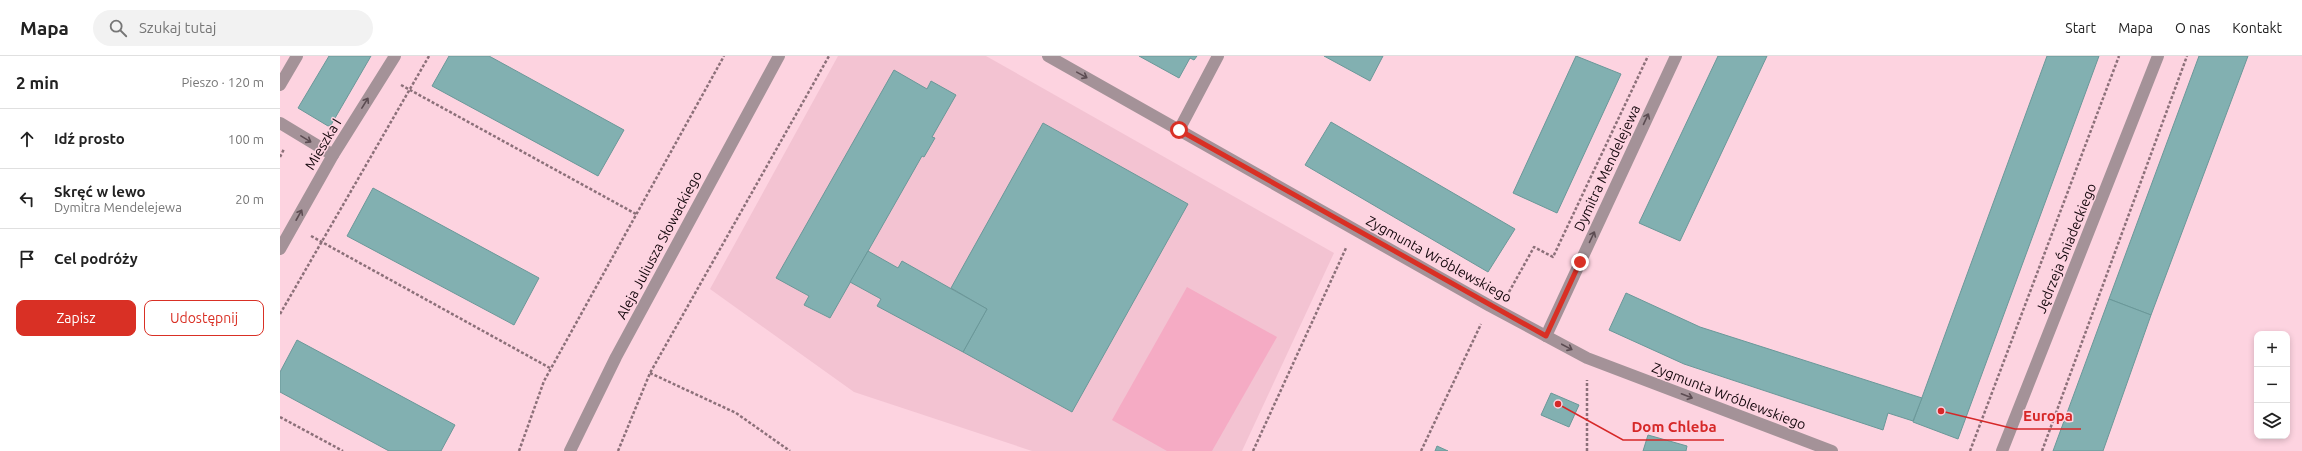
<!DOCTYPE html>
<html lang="pl">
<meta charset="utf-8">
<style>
:root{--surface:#fff;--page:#f2f2f2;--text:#222;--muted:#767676;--line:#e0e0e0;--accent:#d93025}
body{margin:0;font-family:Ubuntu,sans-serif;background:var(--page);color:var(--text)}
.controls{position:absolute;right:12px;bottom:12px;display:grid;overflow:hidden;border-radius:8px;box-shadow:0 2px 6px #0003}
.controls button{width:36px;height:36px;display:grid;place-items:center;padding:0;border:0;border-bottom:1px solid var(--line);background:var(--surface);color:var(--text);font:20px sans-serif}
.stop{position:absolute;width:12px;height:12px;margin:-9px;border:3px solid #d93025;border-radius:50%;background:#fff}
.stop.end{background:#d93025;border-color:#fff;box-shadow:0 1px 4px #0008}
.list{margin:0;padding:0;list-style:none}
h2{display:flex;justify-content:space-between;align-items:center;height:52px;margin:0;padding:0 16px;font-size:17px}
h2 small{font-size:13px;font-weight:400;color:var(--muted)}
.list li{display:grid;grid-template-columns:26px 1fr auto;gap:12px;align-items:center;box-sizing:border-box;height:60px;padding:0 16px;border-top:1px solid var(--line)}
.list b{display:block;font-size:15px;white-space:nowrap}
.list p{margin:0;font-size:13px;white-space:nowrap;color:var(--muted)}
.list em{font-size:13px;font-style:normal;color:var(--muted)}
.actions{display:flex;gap:8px;padding:12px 16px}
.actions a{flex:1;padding:9px 0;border:1px solid var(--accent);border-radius:8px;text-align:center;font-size:14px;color:var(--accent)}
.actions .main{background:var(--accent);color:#fff}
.icon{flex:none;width:22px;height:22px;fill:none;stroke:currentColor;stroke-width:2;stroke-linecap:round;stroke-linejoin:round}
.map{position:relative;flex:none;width:2022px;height:395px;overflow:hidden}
header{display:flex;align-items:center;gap:24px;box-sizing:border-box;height:56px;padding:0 20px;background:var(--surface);border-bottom:1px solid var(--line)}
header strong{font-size:19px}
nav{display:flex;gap:22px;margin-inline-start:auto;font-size:14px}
.search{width:280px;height:36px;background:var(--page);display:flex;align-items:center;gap:10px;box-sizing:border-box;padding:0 14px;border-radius:22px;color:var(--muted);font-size:15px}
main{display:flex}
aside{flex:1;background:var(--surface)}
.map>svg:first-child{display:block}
.built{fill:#f3c3d2}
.green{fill:#f5abc4}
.building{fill:#82b0b1;stroke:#6a9899}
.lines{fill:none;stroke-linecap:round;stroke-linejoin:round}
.path{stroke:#8c7079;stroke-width:2.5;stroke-dasharray:3 2;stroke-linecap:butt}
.minor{stroke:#a49298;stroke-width:12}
.oneway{stroke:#5c4c52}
.route{stroke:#d93025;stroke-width:5}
.labels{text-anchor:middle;stroke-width:3;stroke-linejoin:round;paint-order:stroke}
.street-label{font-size:14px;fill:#14070c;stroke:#fdd3e0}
.leader{fill:none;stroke:#d62828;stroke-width:1.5}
.callout-dot{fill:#d62828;stroke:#fdd3e0;stroke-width:1.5}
.callout-label{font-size:15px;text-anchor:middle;font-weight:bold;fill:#d62828;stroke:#fdd3e0;stroke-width:3;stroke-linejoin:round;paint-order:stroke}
</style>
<header>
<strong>Mapa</strong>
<div class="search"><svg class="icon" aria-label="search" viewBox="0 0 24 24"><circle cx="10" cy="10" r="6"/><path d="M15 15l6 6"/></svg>Szukaj tutaj</div>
<nav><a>Start</a><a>Mapa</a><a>O nas</a><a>Kontakt</a></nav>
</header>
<main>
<aside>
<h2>2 min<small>Pieszo · 120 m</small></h2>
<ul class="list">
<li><svg class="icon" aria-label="ahead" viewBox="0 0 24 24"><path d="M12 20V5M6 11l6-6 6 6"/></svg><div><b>Idź prosto</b></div><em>100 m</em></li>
<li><svg class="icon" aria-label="left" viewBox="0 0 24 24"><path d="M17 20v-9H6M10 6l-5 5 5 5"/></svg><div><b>Skręć w lewo</b><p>Dymitra Mendelejewa</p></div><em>20 m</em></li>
<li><svg class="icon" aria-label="arrive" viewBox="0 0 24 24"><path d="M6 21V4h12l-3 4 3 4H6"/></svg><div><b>Cel podróży</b></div></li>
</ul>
<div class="actions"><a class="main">Zapisz</a><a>Udostępnij</a></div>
</aside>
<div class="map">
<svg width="2022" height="395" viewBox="0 0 2022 395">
<rect width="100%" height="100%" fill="#fdd3e0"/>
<polygon class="built" points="558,0 706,0 1054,197 962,395 752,395 574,336 430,233"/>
<polygon class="green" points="907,231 997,281 932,395 887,395 832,364"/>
<g class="building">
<polygon points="49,0 91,0 51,69 48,70 18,52"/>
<polygon points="169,0 209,0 344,74 318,120 152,30"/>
<polygon points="859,0 917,0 914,4 910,2 899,22"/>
<polygon points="1044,0 1103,0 1090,25"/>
<polygon points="1296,0 1341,18 1277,157 1233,137"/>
<polygon points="1438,0 1487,0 1400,185 1359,167"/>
<polygon points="1767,0 1819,0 1678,383 1633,366"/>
<polygon points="1919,0 1968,0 1871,259 1829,243"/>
<polygon points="614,14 647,33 651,25 676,39 652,81 655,82 644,101 642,100 550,262 524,249 529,240 496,222"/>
<polygon points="1051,66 1235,173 1208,216 1025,109"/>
<polygon points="763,67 908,148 792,356 683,296 707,253 671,232"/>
<polygon points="93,132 259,222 234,269 67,180"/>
<polygon points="588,195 618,212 622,205 707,253 683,296 597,250 601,243 570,226"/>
<polygon points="1346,237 1420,271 1642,342 1633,365 1608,357 1603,374 1404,308 1329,274"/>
<polygon points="1829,243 1871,259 1823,395 1773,395"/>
<polygon points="17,284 175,369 161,395 109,395 0,336 0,316"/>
<polygon points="1271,337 1299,349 1289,371 1261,359"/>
<polygon points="1368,379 1407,390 1406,395 1363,395"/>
<polygon points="1157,390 1168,395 1155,395"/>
</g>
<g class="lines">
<g class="path">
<polyline points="121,29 356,158"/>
<polyline points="0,101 4,93"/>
<polyline points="31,180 270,312"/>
<polyline points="1229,236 1254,191 1273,201 1368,0"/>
<polyline points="0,258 149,0"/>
<polyline points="370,317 456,357 510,395"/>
<polyline points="0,361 63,395"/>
<polyline points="239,395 264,325 444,0"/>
<polyline points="338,395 370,317 549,0"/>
<polyline points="973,395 1066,192"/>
<polyline points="1141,395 1201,268"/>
<polyline points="1307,395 1307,324"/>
<polyline points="1690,395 1839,0"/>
<polyline points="1762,395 1907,0"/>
</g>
<g class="minor">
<polyline points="768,0 1210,250 1307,302 1552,395"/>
<polyline points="0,29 17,0"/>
<polyline points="0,67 53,99"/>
<polyline points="899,74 938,0"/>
<polyline points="0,193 53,99 115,0"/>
<polyline points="1266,280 1396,0"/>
<polyline points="290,395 336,301 499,0"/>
<polyline points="1722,395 1878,0"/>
</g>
</g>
<defs><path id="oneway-shaft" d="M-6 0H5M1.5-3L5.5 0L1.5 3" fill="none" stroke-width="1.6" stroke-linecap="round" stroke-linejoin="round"/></defs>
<g class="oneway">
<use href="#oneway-shaft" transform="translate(802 19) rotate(29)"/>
<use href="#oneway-shaft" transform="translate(85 47) rotate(-58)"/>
<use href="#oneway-shaft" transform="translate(1366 63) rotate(-65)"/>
<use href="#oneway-shaft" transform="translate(26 83) rotate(31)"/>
<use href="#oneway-shaft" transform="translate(19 159) rotate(-61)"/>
<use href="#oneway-shaft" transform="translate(1312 181) rotate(-65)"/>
<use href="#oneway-shaft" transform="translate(1287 291) rotate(28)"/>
<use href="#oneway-shaft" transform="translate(1407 340) rotate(21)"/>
</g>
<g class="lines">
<polyline class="route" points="899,74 1266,280 1300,206"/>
</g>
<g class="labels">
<g class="street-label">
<text transform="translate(43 88) rotate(-59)" y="5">Mieszka I</text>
<text transform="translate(1327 112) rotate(-65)" y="5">Dymitra Mendelejewa</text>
<text transform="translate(379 189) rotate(-62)" y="5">Aleja Juliusza Słowackiego</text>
<text transform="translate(1786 192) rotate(-68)" y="5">Jędrzeja Śniadeckiego</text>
<text transform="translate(1159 203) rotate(29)" y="5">Zygmunta Wróblewskiego</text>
<text transform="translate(1449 340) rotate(21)" y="5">Zygmunta Wróblewskiego</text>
</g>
</g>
<path class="leader" d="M1661 355L1735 373H1801M1278 348L1343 384H1444"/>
<g class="callout-dot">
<circle cx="1661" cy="355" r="4"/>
<circle cx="1278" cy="348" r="4"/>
</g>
<g class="callout-label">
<text x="1768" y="365">Europa</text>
<text x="1394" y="376">Dom Chleba</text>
</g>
</svg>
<div class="controls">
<button>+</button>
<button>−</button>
<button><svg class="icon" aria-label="layers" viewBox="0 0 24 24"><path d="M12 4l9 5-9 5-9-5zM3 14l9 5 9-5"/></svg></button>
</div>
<div class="stop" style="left:899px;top:74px"></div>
<div class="stop end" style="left:1300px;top:206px"></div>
</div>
</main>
